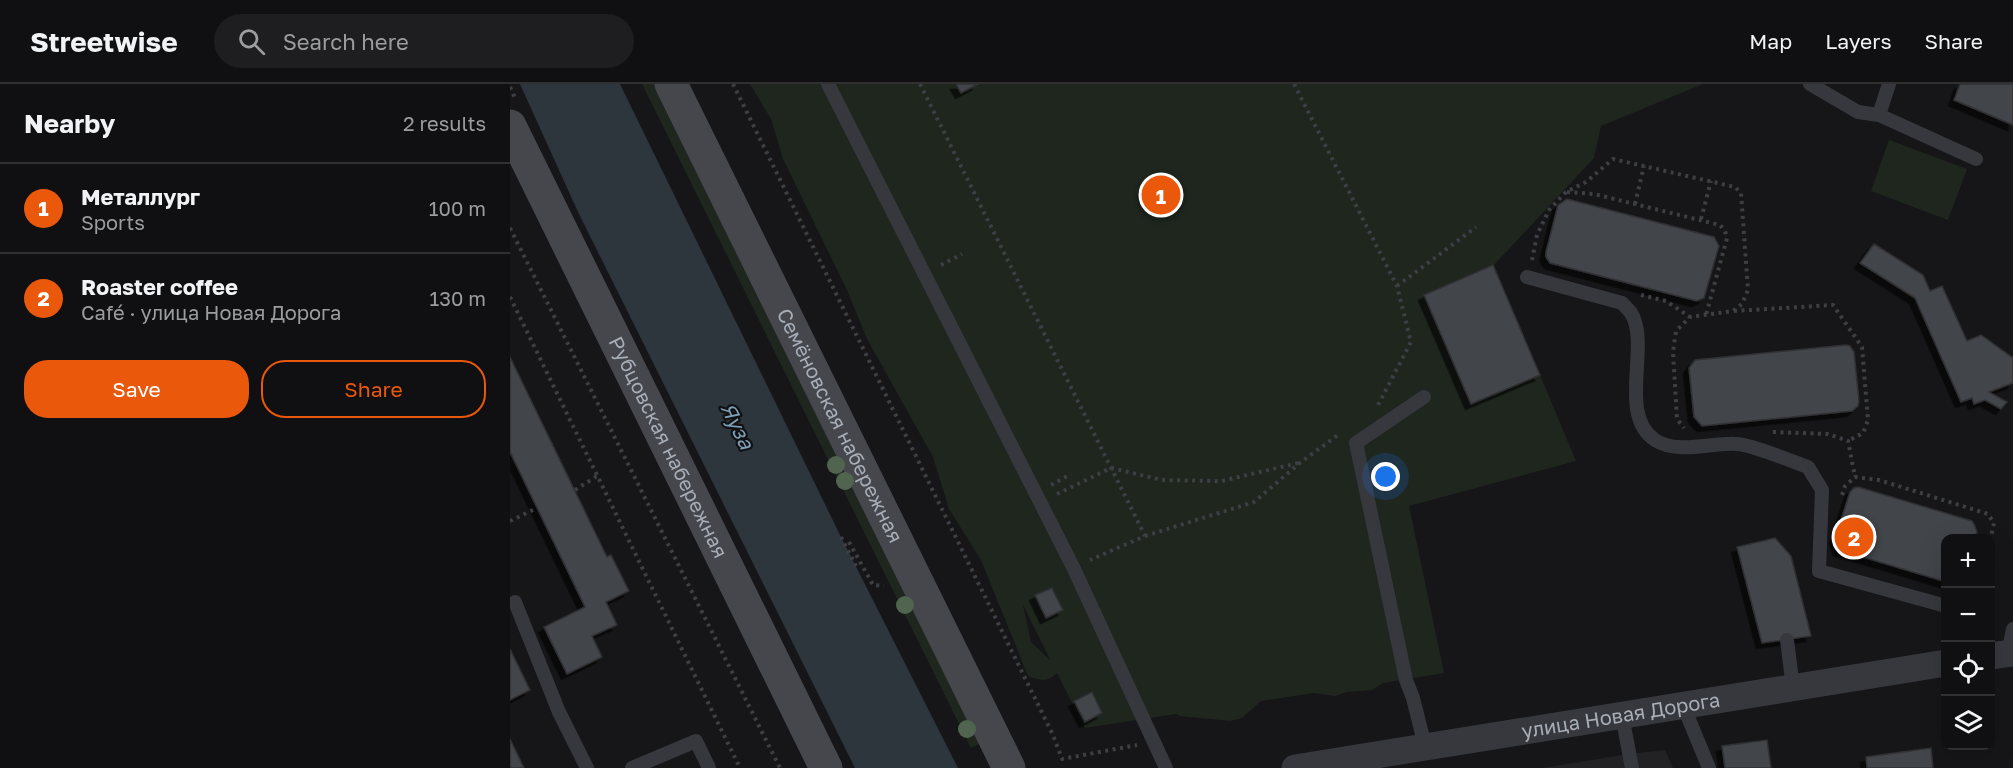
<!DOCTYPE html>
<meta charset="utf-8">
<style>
:root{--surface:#101012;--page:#1e1e20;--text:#f1f3f6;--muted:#9c9d9f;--line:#303032;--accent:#ea580c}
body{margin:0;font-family:"Golos Text",sans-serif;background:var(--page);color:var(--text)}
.controls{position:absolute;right:18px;bottom:18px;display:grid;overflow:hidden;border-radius:12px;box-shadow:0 6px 24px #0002}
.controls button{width:54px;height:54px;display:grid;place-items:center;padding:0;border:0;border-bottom:2px solid var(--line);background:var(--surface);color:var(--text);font:30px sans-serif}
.you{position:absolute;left:876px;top:393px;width:21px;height:21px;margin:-15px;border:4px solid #fff;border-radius:50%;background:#1a73e8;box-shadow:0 0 0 9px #1a73e833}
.badge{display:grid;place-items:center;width:39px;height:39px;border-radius:50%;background:var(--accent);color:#fff;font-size:20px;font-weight:700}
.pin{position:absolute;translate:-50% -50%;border:3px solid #fff;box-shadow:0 2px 6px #0006}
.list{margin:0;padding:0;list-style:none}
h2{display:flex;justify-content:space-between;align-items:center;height:78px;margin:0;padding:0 24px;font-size:26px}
h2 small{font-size:20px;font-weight:400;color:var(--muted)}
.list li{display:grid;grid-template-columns:39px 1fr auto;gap:18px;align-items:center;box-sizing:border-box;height:90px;padding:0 24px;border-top:2px solid var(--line)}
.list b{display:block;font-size:22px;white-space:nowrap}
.list p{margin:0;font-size:20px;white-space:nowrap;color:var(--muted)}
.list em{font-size:20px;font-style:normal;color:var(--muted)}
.actions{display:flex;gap:12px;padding:18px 24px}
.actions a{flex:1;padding:14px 0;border:2px solid var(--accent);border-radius:24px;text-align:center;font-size:21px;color:var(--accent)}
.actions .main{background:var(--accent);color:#fff}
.icon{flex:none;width:33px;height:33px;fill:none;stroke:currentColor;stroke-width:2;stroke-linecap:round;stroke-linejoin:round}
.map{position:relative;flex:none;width:1503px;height:684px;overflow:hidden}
header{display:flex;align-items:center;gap:36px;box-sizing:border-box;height:84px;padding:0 30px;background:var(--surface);border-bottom:2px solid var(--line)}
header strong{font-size:28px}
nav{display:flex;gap:33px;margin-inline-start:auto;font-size:21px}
.search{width:420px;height:54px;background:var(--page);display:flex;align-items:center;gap:15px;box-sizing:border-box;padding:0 21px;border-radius:33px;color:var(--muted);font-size:22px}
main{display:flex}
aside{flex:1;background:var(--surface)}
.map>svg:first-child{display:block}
.built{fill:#222225}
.green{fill:#1e261e;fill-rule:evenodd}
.water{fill:#2c363c}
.building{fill:#424448;stroke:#303034;stroke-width:1.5;filter:url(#shadow)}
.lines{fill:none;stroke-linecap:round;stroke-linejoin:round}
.path{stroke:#3d3f44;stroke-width:4;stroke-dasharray:3 4.5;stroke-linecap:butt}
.lane{stroke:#37383d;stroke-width:14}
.street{stroke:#37383d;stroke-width:27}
.secondary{stroke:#45474d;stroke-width:33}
.tree{fill:#506450}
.labels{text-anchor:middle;stroke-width:4.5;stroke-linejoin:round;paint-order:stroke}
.street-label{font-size:20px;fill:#a8aeb8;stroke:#111113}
.water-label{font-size:21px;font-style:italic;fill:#7e9eb4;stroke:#111113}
</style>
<header>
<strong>Streetwise</strong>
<div class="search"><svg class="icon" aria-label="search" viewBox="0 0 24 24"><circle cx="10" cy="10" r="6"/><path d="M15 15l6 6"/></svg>Search here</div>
<nav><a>Map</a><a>Layers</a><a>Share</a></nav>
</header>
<main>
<aside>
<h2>Nearby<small>2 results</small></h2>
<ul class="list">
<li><span class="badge">1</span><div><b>Металлург</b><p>Sports</p></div><em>100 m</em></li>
<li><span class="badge">2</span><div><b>Roaster coffee</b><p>Café · улица Новая Дорога</p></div><em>130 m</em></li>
</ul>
<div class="actions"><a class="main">Save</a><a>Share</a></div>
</aside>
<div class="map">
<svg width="1503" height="684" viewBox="0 0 1503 684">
<defs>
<filter id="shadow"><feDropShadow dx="-5.5" dy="5.5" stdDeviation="0" flood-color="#0009"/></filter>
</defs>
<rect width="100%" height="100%" fill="#161618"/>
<polygon class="built" points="1155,666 1163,684 1032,684 1119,670"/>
<g class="green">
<polygon points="132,0 145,0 469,660 461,664"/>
<path d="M 240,0 L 1193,0 L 1091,42 L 1084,74 L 984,181 L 1066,377 L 899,422 L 934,589 L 873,599 L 862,606 L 837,608 L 825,612 L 804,609 L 751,617 L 732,634 L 720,637 L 670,632 L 666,630 L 575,644 L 547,589 C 538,598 530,597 518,592 L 471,476 L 439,425 L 423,373 L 357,255 L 337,206 L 273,75 L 261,35 ZM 513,521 L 540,575 L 540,576 L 521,558 Z"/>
<polygon points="1379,56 1457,85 1438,136 1361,107"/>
</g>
<polygon class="water" points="10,0 110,0 331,453 448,684 345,684 68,128"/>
<g class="building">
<polygon points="446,0 468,0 451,9"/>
<polygon points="1450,0 1503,0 1503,41 1444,16"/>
<polygon points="1057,115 1204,153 1209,162 1194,214 1187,217 1040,179 1036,173 1036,168 1048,121"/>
<polygon points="1364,160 1413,191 1420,207 1432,202 1457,257 1471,251 1503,274 1503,299 1479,308 1497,318 1491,325 1475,316 1464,320 1462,314 1451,318 1405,214 1350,179"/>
<polygon points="983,181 1030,291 961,320 914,211"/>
<polygon points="1336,261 1340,262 1344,268 1349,317 1348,322 1342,327 1192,342 1184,333 1179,284 1185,276"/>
<polygon points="0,273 97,473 101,471 119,507 96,518 107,541 82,552 92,573 57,590 34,543 75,523 0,368"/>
<polygon points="1348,403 1462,437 1464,440 1467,448 1465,454 1436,454 1436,498 1329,466 1325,455 1340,408 1344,404"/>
<polygon points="1265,454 1281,472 1301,552 1252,559 1227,463"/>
<polygon points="542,504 553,526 536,534 525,511"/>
<polygon points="0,565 20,606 0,616"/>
<polygon points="582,608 592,629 575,638 564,617"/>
<polygon points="0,655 14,684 0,684"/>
<polygon points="1257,656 1261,684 1215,684 1212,662"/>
<polygon points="1421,664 1423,684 1357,684 1356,673"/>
</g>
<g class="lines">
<g class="path">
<polyline points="223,0 543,651 552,675 627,661"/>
<polyline points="410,0 635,452 580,476"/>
<polyline points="784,0 887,202 901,258 868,321"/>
<polyline points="0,3 5,14"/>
<polyline points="1057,108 1084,110 1210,141 1215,147 1217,154 1196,231"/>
<polyline points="1125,120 1134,82"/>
<polyline points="1191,135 1201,97"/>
<polyline points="0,144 270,684"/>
<polyline points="1022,176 1027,151 1039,126 1056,108 1076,98 1103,75 1225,103 1231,109 1238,206 1232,220 1223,227 1180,233 1166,247 1163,268 1167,335 1174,344"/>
<polyline points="431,181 452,170"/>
<polyline points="887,202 966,143"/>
<polyline points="1131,211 1156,217 1180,233"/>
<polyline points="0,213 230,684"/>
<polyline points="1224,227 1323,221 1352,263 1358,336 1353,349 1338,357"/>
<polyline points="1263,348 1318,350 1338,357 1345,393"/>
<polyline points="541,401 561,390"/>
<polyline points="65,406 87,392"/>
<polyline points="547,410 601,384 652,396 712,397 788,379"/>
<polyline points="1332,411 1335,402 1345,393 1369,396 1478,430 1484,439 1480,457"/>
<polyline points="0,437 27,424"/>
<polyline points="635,452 744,418 791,378 828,351"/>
<polyline points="331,453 346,482"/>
<polyline points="339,458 363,501 374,502"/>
</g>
<g class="lane">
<polyline points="318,0 564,485 656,684"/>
<polyline points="1300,0 1348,28 1369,31"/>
<polyline points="1379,0 1369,31 1466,75"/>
<path d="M 1017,193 L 1112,219 C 1115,222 1119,226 1121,229 C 1141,260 1107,331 1145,356 C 1168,371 1202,358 1227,360 C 1243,361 1281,377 1298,383 L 1312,406 L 1309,487 L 1436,522"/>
<polyline points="914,313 846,359 896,596 903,614 915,662"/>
<polyline points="5,518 49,628 77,684"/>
<polyline points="1277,556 1283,604"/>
<polyline points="1498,569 1503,545"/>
<polyline points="1173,621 1199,684"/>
<polyline points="1112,631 1122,684"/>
<polyline points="122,684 186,657 199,684"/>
</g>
<g class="street">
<polyline points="1480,572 1503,569"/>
<path id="s1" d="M 785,684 L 1436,579"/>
</g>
<g class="secondary">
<path id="s2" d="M 161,0 L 499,684"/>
<path id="s3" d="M 0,42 L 316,684"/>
</g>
</g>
<g class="tree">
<circle cx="326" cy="381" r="9"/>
<circle cx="335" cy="397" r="9"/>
<circle cx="395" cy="521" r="9"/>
<circle cx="457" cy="645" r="9"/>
</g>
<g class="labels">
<g class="street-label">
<text dy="7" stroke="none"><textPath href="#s2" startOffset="381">Семёновская набережная</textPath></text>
<text dy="7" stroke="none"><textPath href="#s3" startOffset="358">Рубцовская набережная</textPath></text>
<text dy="7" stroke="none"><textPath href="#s1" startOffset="330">улица Новая Дорога</textPath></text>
</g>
<g class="water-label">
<text transform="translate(227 342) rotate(64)" y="7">Яуза</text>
</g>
</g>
</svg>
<div class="controls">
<button>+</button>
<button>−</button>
<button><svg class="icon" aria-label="locate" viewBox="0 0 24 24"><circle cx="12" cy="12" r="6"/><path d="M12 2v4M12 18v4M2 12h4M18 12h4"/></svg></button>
<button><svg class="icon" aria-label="layers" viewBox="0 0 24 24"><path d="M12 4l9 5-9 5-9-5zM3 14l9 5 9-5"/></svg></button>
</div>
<div class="you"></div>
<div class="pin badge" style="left:651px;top:111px">1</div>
<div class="pin badge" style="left:1344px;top:453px">2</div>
</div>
</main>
